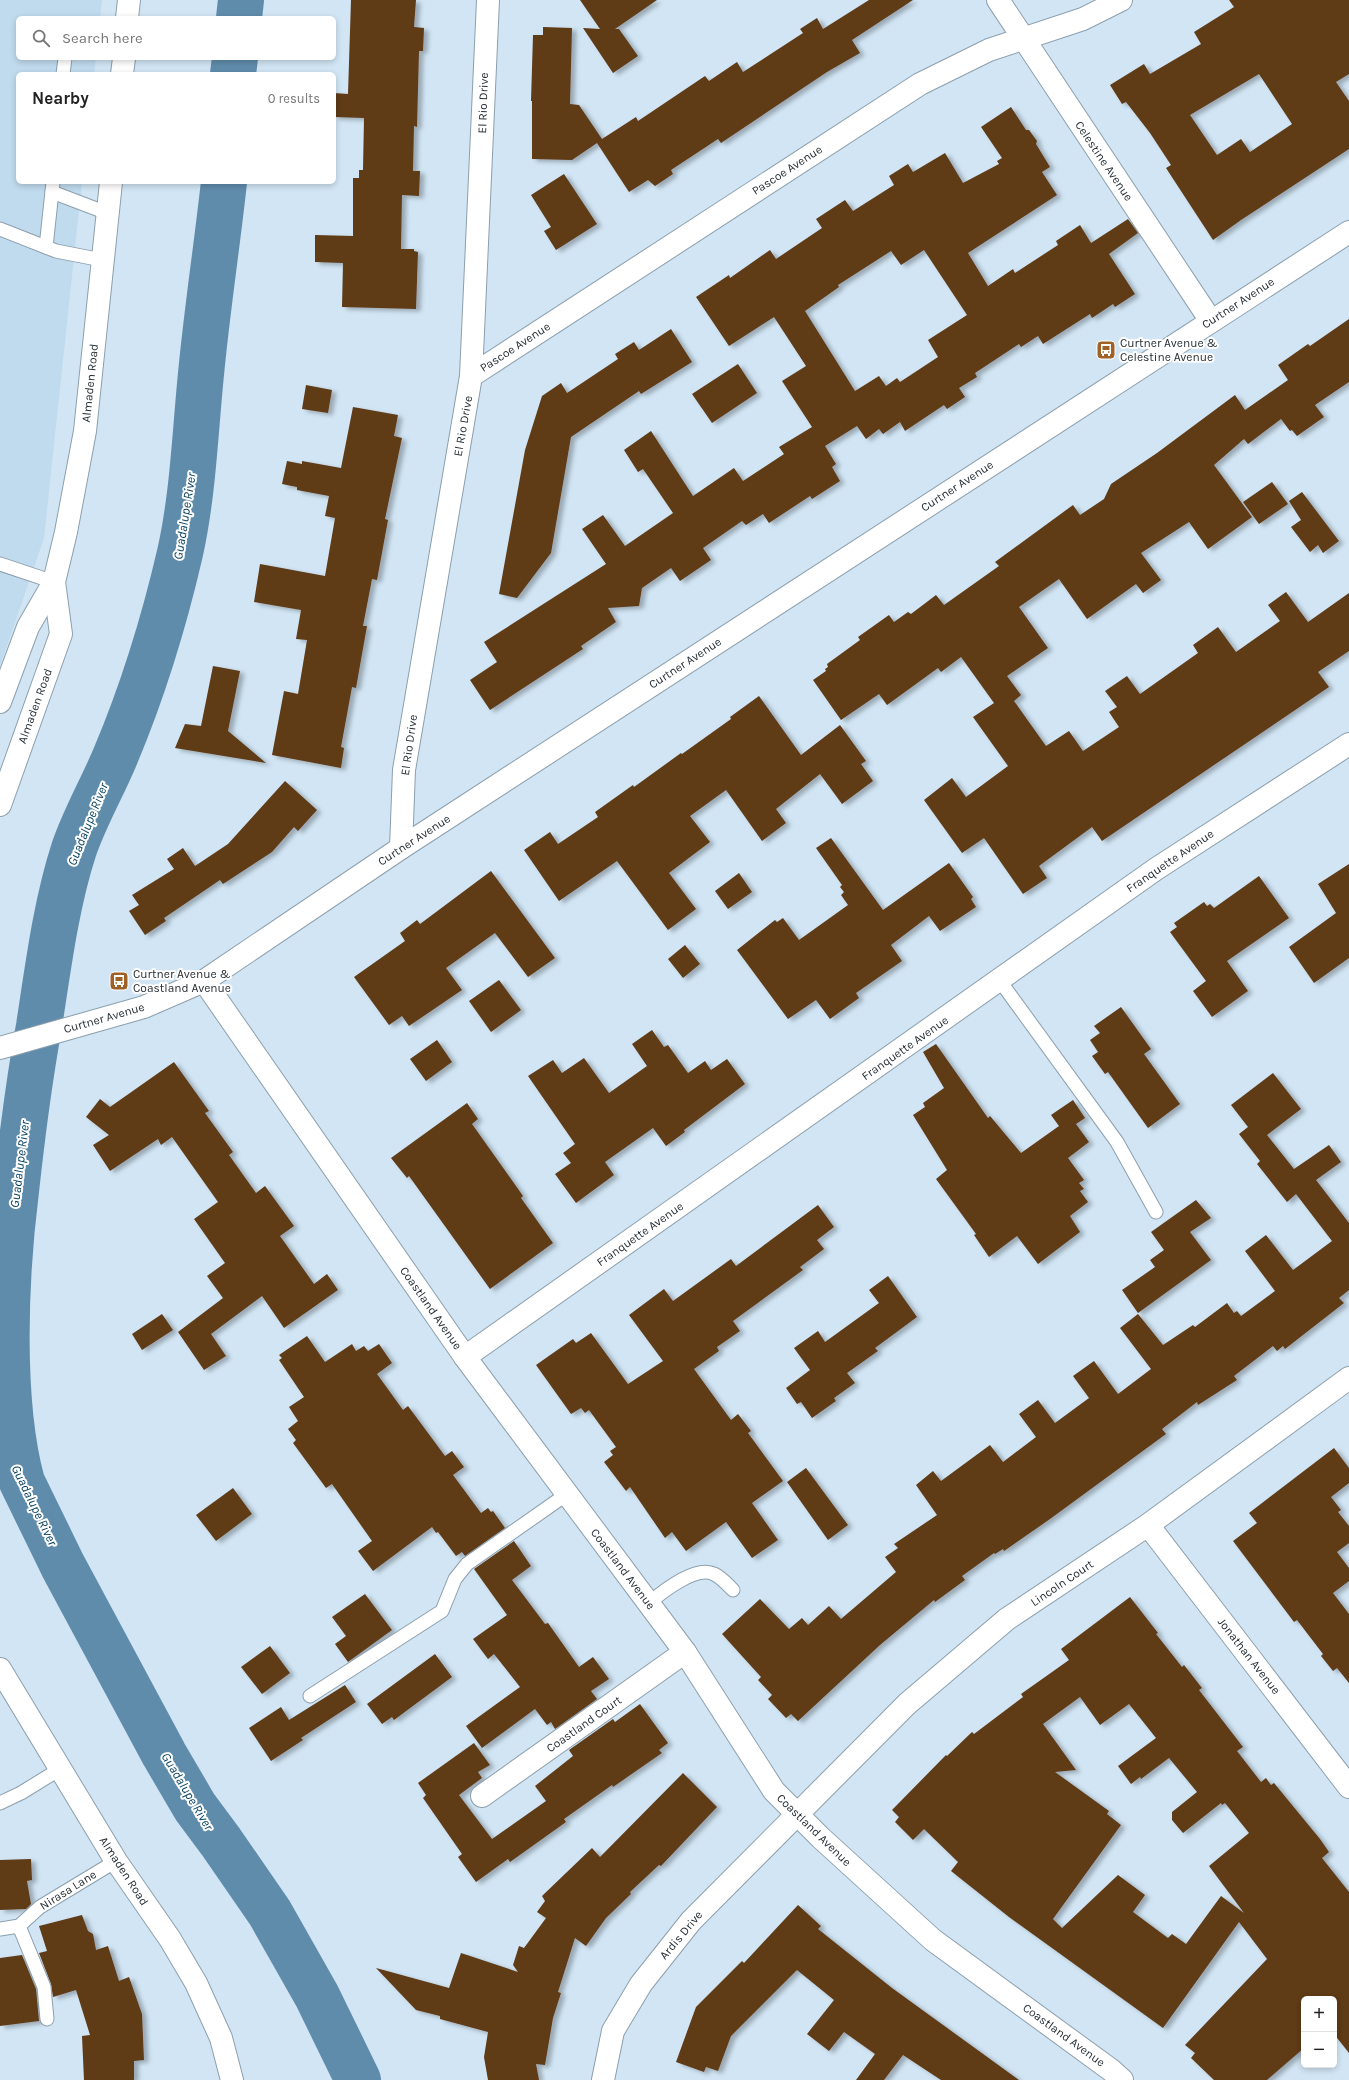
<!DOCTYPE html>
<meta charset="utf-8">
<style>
:root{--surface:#fff;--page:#f6f6f6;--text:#222;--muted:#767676;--line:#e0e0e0}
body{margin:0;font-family:Karla,sans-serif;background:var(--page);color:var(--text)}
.controls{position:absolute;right:12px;bottom:12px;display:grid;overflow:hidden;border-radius:6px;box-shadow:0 2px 6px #0003}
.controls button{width:36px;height:36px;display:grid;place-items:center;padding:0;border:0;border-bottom:1px solid var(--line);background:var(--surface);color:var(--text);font:20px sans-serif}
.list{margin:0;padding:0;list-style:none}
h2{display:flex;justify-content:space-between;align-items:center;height:52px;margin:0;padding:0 16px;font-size:17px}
h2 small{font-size:13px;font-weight:400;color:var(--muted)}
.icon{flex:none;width:22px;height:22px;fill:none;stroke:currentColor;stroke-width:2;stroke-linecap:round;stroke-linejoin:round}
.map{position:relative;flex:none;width:1349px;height:2080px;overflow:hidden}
.search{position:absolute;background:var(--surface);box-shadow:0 2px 6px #0003;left:16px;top:16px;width:320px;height:44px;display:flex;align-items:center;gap:10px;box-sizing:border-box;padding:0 14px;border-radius:6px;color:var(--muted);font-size:15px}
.panel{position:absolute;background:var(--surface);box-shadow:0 2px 6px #0003;left:16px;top:72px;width:320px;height:112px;border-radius:6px}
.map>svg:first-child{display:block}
.built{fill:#c0daee}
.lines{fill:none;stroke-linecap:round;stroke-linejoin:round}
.river{stroke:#608cac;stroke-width:46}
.building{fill:#5e3a19;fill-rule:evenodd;filter:url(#shadow)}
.lane-casing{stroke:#8c9fad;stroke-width:15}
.street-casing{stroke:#8c9fad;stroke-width:24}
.secondary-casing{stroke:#8c9fad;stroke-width:24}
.lane{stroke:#fff;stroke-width:13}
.street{stroke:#fff;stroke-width:22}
.secondary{stroke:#fff;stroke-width:22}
.labels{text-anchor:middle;stroke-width:4;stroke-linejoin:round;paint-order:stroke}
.street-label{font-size:12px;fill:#262e33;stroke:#fff}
.poi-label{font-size:12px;fill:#262e33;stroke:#fff;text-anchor:start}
.water-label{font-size:13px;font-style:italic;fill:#074162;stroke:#fff}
</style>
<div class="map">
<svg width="1349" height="2080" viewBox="0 0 1349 2080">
<defs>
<filter id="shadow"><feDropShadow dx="4.5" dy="2.5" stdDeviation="2" flood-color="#0004"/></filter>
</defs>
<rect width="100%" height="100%" fill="#d1e5f4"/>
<polygon class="built" points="0,0 102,0 100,18 18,18 18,58 96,58 94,74 18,74 18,182 82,182 44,538 0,666"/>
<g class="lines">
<g class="river">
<polyline points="239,18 241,0"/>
<polyline points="233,74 235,58"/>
<path d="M 224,182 C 217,246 207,310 201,374 C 195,434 193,495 180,553 C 164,622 142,693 115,757 C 102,788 85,817 74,849 C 56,904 48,968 39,1026 C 29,1081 22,1136 16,1191 C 5,1277 0,1402 22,1482 L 63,1566 L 164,1754 L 195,1807 L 221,1842 L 270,1913 L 317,1996 L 358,2080"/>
</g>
</g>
<g class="building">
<polygon points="351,0 416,0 414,27 424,28 423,51 419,51 417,127 414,126 413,171 420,171 419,196 402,195 401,249 414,249 414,251 418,252 416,309 342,307 343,263 315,262 315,235 353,236 353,178 359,178 359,170 363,170 364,118 334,117 334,93 348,94"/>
<polygon points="580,0 657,0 615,29 619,29 638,56 613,73 583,28 600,29"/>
<polygon points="869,0 913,0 852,40 860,53 827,72 721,143 718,139 671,170 673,174 655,186 648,180 629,192 597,143 572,160 532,159 532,101 531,101 533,35 543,35 543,27 572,28 570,104 579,105 602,139 636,117 638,121 705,76 709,81 737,62 743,72 803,33 800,29 817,18 823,29"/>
<path d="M 1229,0 L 1349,0 L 1349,74 L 1336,82 L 1349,101 L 1349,149 L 1241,220 L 1213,240 L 1166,168 L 1171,165 L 1150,133 L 1126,102 L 1122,104 L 1110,85 L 1144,64 L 1150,74 L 1201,44 L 1194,32 L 1234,7 ZM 1259,74 L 1292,124 L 1250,152 L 1241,139 L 1217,155 L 1190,115 Z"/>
<path d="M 1011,107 L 1026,130 L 1029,130 L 1037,141 L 1036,144 L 1050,167 L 1042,172 L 1057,195 L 968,253 L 988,286 L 1013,269 L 1015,273 L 1058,245 L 1056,241 L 1080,225 L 1091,243 L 1128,219 L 1138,233 L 1109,254 L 1135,294 L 1115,307 L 1113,304 L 1092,318 L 1090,314 L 1043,344 L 1038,336 L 1021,347 L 1019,344 L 975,373 L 977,377 L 959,388 L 965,397 L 947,409 L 944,405 L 905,431 L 900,422 L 883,434 L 879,429 L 866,439 L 857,426 L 825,446 L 836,464 L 832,467 L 840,481 L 812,499 L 810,496 L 769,523 L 763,514 L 746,525 L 742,521 L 703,548 L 711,560 L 680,581 L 671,568 L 642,588 L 639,606 L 608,608 L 616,622 L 581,646 L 583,649 L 490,710 L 470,680 L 497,662 L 484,642 L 606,564 L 582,529 L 603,515 L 625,546 L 673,513 L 643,469 L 638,472 L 624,450 L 651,431 L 693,496 L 734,468 L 743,481 L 784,454 L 779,447 L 812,427 L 782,381 L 806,366 L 774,317 L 729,346 L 696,297 L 729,275 L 730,278 L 770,250 L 776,259 L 822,228 L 816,219 L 845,200 L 853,211 L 894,185 L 889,176 L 908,164 L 913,172 L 945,153 L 963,183 L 999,164 L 997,161 L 1002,158 L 981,127 ZM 924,250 L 967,315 L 928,340 L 938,357 L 900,382 L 897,378 L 886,386 L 879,376 L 855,391 L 805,311 L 839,287 L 838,285 L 891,251 L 901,265 Z"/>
<polygon points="564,174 597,224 556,250 544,231 551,227 531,195"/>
<polygon points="1349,319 1349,382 1315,405 1324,417 1297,436 1292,430 1290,431 1281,419 1248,444 1244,439 1214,465 1252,517 1208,549 1189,522 1141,553 1161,580 1143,593 1136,584 1087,619 1059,579 1019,607 1048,648 1007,676 1021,695 1014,701 1046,746 1069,731 1083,751 1119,727 1109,712 1117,707 1105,691 1127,676 1140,694 1198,653 1193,645 1218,627 1236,652 1280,621 1268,605 1286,592 1308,622 1349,593 1349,651 1318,672 1329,687 1102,841 1092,827 1039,866 1047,878 1023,894 984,838 962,853 924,800 952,778 966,797 1008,766 973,717 994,703 961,657 941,672 938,668 887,705 879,694 841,720 813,680 826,671 825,669 828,667 827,664 860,640 858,637 889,615 894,622 908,612 911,614 936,595 944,605 999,566 995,562 1073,505 1080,515 1104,499 1111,484 1157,453 1235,395 1245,410 1288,380 1278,365 1308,344 1310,346"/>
<polygon points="671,329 692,362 641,394 639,391 571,437 551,553 517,598 499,594 525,450 542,396 561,383 567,393 618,359 615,354 634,342 639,350"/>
<polygon points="738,364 757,393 712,423 692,394"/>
<polygon points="306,385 332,390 328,413 302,409"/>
<polygon points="353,407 398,415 394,436 402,438 385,519 388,520 377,580 372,579 363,626 367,626 356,688 352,687 341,747 344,748 341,768 272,755 284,691 298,694 307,640 296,639 301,610 254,602 260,564 325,576 335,518 325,516 329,496 297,490 297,487 282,484 287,461 302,464 302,461 341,468"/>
<polygon points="1272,482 1288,504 1259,524 1243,502"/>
<polygon points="1302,492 1339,541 1323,553 1318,545 1310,552 1291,527 1301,520 1289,501"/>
<polygon points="213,666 240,671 228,731 266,763 175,748 185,724 201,726"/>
<polygon points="759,696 801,755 840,725 866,761 861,764 873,781 842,804 820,774 776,809 786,823 762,841 726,790 690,816 710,842 669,873 696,909 668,930 617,861 559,901 524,850 550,832 558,844 598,817 595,812 633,785 634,787 681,753 682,754 731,719 730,717"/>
<polygon points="285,781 317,810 298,831 294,827 272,852 223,884 220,880 164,918 166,921 145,935 129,911 139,905 132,895 174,869 167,859 183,848 195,866 228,844"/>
<polygon points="831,838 883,910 949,863 973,897 971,899 976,907 940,931 929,916 891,945 902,961 856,993 859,998 830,1019 816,1000 788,1019 737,950 775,920 777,922 783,918 799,940 848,905 841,895 844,892 840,887 842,885 816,848"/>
<polygon points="1349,864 1349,958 1314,983 1289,947 1336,913 1318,884"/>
<polygon points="491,871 555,958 528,977 495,933 446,968 462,990 409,1026 402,1016 389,1025 354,977 405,941 400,933 417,920 420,924"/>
<polygon points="739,873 752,892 728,909 715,891"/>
<polygon points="1259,876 1289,918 1227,961 1248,991 1212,1017 1193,991 1206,981 1170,932 1177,927 1174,923 1204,902 1207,906 1210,904 1214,908"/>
<polygon points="685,945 700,964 683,978 668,959"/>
<polygon points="499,980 521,1010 491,1032 469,1001"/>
<polygon points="1121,1007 1151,1049 1144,1054 1180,1104 1148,1128 1108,1072 1105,1074 1092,1056 1098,1052 1090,1040 1100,1033 1094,1026"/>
<polygon points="652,1030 664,1047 668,1045 688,1073 705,1061 711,1070 727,1059 745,1084 684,1130 685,1132 666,1146 653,1128 605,1162 614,1175 576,1203 555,1174 571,1163 563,1153 575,1144 528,1076 553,1060 562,1073 584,1058 609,1093 647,1066 632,1044"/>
<polygon points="437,1040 452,1062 426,1081 410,1059"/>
<polygon points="936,1044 988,1118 990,1116 1021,1153 1059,1126 1051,1115 1073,1100 1085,1118 1076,1124 1089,1142 1068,1158 1084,1180 1079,1183 1084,1189 1080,1191 1088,1202 1070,1216 1080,1232 1038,1264 1017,1236 989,1257 974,1235 976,1234 936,1179 947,1170 913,1115 925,1107 923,1103 944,1088 923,1052"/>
<polygon points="174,1062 209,1111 205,1113 233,1152 229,1155 256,1193 265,1186 294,1226 280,1236 314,1284 327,1274 338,1290 284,1328 262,1296 211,1334 226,1356 204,1370 178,1332 223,1298 207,1276 225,1263 194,1219 218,1202 172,1137 161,1145 158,1139 110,1171 93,1145 109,1135 86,1117 100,1099 110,1107"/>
<polygon points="1273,1073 1301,1109 1267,1135 1294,1169 1329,1145 1341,1162 1316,1180 1349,1223 1349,1290 1339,1298 1344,1303 1285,1349 1283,1346 1277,1351 1273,1346 1234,1376 1237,1380 1198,1405 1197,1402 1162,1429 1166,1434 1050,1519 1004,1551 1003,1549 995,1554 994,1553 962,1576 965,1580 935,1602 934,1600 880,1645 798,1721 791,1714 786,1718 768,1699 772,1695 758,1680 761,1677 722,1634 760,1599 789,1629 802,1618 808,1625 829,1606 841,1619 896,1572 885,1557 898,1548 894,1544 937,1515 916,1485 933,1471 941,1481 990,1445 1003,1462 1036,1437 1019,1414 1038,1400 1055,1423 1089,1398 1073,1376 1094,1361 1118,1394 1151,1369 1120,1328 1138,1314 1163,1345 1193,1325 1195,1327 1227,1303 1234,1313 1237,1311 1241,1316 1275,1291 1245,1251 1266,1235 1293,1270 1332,1241 1296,1194 1287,1202 1257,1164 1260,1161 1239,1134 1248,1127 1231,1105"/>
<polygon points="467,1103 478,1119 472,1124 516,1186 523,1196 521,1198 553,1243 490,1289 409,1176 407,1178 391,1158"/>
<polygon points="1196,1200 1211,1218 1190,1232 1211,1260 1138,1313 1122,1290 1155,1267 1150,1260 1164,1250 1151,1232"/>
<polygon points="818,1205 834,1227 817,1240 824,1249 800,1267 803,1270 733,1321 740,1331 717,1347 719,1351 694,1369 731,1420 738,1414 751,1431 748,1433 783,1481 752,1503 778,1540 752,1558 726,1522 686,1551 672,1532 665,1538 630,1487 626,1491 604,1462 613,1455 610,1451 616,1447 589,1410 585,1413 581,1408 571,1414 536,1365 573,1339 576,1343 591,1333 628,1384 663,1361 629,1315 664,1289 673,1301 731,1259 736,1266"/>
<polygon points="888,1276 917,1317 875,1348 878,1351 847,1373 855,1383 834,1398 836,1401 812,1418 801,1402 797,1404 786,1388 810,1370 794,1348 818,1331 825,1342 879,1303 869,1290"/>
<polygon points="162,1314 173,1330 142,1350 132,1334"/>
<polygon points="307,1336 325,1362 352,1344 356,1351 364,1346 368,1351 379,1344 392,1363 377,1374 403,1410 408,1406 445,1456 452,1451 464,1467 453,1475 481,1513 488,1508 491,1512 493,1511 505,1528 465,1556 462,1552 456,1556 438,1532 436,1533 432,1527 373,1571 358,1551 372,1541 332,1484 326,1488 293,1443 296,1440 288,1429 298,1421 289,1407 304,1397 279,1360 282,1358 279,1355"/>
<polygon points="1334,1448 1349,1468 1349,1483 1331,1497 1341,1510 1338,1512 1349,1526 1349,1543 1337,1552 1349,1568 1349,1581 1333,1593 1349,1614 1349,1683 1337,1668 1333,1671 1321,1656 1323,1654 1297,1620 1294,1622 1233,1541 1257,1523 1249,1513"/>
<polygon points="806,1468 848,1525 828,1540 787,1482"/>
<polygon points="233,1488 252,1514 216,1541 196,1515"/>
<polygon points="514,1541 531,1566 512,1580 545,1624 548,1623 579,1667 593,1657 609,1679 591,1691 597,1699 555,1729 551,1722 547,1725 535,1709 482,1748 466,1726 520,1687 494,1654 488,1659 473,1639 507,1615 474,1569"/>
<polygon points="365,1594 392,1630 348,1662 335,1644 346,1636 332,1617"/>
<path d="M 1130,1597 L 1158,1633 L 1156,1634 L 1182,1667 L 1184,1665 L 1202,1688 L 1199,1690 L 1243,1747 L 1237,1751 L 1261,1782 L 1266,1778 L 1271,1785 L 1274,1783 L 1320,1839 L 1329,1852 L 1322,1858 L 1349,1892 L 1349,2053 L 1334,2034 L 1334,1999 L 1304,1999 L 1304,2048 L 1267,2080 L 1214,2080 L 1191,2058 L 1195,2053 L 1185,2045 L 1267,1959 L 1239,1922 L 1163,2028 L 1009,1917 L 951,1871 L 958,1862 L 924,1829 L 913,1840 L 895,1822 L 899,1817 L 892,1810 L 946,1755 L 947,1756 L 972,1732 L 974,1734 L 1023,1697 L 1021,1694 L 1069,1660 L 1061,1649 ZM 1080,1697 L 1100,1725 L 1129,1704 L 1156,1738 L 1118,1766 L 1131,1784 L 1140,1777 L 1141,1779 L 1169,1758 L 1197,1792 L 1172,1812 L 1172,1820 L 1183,1833 L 1221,1803 L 1222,1805 L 1225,1803 L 1249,1833 L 1209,1866 L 1244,1913 L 1221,1896 L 1186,1944 L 1172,1934 L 1168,1938 L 1133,1912 L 1145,1895 L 1118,1875 L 1062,1928 L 1053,1919 L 1121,1825 L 1107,1814 L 1109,1811 L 1055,1772 L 1076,1770 L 1043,1724 Z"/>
<polygon points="270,1646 290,1673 262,1694 241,1667"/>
<polygon points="435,1654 452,1677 394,1720 392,1717 382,1724 367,1704"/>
<polygon points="345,1685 356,1702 301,1738 303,1740 271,1761 249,1728 281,1707 289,1720"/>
<polygon points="640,1704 668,1743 659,1750 662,1753 613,1787 612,1785 564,1819 566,1822 510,1862 508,1859 476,1882 458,1857 462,1854 423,1798 426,1795 418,1783 474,1743 490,1765 478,1772 482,1778 459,1795 492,1839 546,1801 535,1786 573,1756 569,1750 613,1719 615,1722"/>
<polygon points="683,1773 717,1807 661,1866 659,1865 630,1892 631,1894 606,1918 586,1946 575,1938 558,1992 561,1993 553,2018 545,2065 536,2064 539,2080 488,2080 484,2057 488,2032 440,2019 440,2016 416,2010 376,1968 449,1988 461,1953 518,1972 513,1965 519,1946 524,1948 546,1918 537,1912 545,1901 542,1896 592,1848 600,1857"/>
<polygon points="31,1859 32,1880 27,1881 31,1904 26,1909 0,1910 0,1860"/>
<polygon points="798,1905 821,1926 818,1929 892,1988 1019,2080 941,2080 903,2055 884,2080 856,2080 875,2054 844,2032 829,2051 807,2034 834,2000 797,1970 731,2036 718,2071 706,2067 704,2072 676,2062 696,2007 742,1961 744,1963"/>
<polygon points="82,1915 88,1931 93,1934 96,1950 108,1946 119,1981 129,1977 142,2014 144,2060 134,2061 134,2080 84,2080 82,2036 90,2035 76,1990 53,1997 51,1984 39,1953 47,1951 39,1926"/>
<polygon points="22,1955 36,1989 39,2021 0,2026 0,1958"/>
</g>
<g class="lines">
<g class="lane-casing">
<g id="lane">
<polyline points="63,74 65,58"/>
<polyline points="52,192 107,213"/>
<polyline points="0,229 56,251 102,260"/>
<polyline points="46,247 53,182"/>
<polyline points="0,564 54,582"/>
<polyline points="1000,981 1117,1142 1156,1212"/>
<path d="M 649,1603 C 662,1592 696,1565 714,1574 C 721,1577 728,1585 733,1590"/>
<polyline points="310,1696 442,1611 455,1579 467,1564 567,1494"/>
<polyline points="0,1803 21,1793 60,1769"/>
<polyline points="19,1926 44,1987 47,2019"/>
<polyline points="0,1929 19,1926 40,1907 116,1861"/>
</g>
</g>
<g class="street-casing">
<g id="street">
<polyline points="998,0 1211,321"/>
<polyline points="471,376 920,84 989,50 1083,19 1121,0"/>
<polyline points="401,848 404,770 471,376 488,0"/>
<polyline points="204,981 465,1357 685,1652 774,1791 821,1838 933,1940 1111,2070 1122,2080"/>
<polyline points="465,1357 1156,869 1349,744"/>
<polyline points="1148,1525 1349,1787"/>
<polyline points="482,1796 685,1652"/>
<polyline points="603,2080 613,2031 641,1984 691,1921 907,1704 1007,1619 1148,1525 1349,1378"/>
</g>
</g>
<g class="secondary-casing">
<g id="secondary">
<polyline points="127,18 129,0"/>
<polyline points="122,74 124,58"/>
<polyline points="0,702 28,627 54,582 66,532 85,431 111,182"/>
<polyline points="0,805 61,634 54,582"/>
<polyline points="0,1048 144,1007 204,981 401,848 1349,232"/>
<polyline points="0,1669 116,1861 170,1939 196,1983 221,2038 232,2080"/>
</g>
</g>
<use href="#lane" class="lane"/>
<use href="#street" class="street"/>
<use href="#secondary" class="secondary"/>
</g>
<defs>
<g id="bus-square" transform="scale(1)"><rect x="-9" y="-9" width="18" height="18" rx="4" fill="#9f6126" stroke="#fff"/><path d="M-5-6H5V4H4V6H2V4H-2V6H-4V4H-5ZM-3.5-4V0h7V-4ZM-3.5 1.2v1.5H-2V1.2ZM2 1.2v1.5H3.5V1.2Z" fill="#fff"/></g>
</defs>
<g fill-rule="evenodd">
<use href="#bus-square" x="1106" y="350"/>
<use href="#bus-square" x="119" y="981"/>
</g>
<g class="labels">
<g class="street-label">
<text transform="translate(483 103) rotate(-88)" y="4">El Rio Drive</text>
<text transform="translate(1104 161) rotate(56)" y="4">Celestine Avenue</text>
<text transform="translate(787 170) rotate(-33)" y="4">Pascoe Avenue</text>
<text transform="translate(1238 303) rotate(-33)" y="4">Curtner Avenue</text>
<text transform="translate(515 347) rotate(-33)" y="4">Pascoe Avenue</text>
<text transform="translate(90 383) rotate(-84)" y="4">Almaden Road</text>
<text transform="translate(463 426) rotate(-80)" y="4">El Rio Drive</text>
<text transform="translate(957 486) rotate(-33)" y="4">Curtner Avenue</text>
<text transform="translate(685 663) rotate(-33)" y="4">Curtner Avenue</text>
<text transform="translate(35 706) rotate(-70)" y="4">Almaden Road</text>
<text transform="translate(409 745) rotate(-82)" y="4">El Rio Drive</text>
<text transform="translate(414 840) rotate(-33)" y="4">Curtner Avenue</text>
<text transform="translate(1170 861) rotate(-34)" y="4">Franquette Avenue</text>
<text transform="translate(104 1018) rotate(-16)" y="4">Curtner Avenue</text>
<text transform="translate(905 1048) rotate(-35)" y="4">Franquette Avenue</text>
<text transform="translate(640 1234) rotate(-35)" y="4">Franquette Avenue</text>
<text transform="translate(431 1308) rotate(55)" y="4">Coastland Avenue</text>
<text transform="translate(623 1569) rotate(53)" y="4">Coastland Avenue</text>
<text transform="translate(1062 1583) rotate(-34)" y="4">Lincoln Court</text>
<text transform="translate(1249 1656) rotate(52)" y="4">Jonathan Avenue</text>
<text transform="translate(584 1724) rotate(-35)" y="4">Coastland Court</text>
<text transform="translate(814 1830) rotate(44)" y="4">Coastland Avenue</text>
<text transform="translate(124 1871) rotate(57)" y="4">Almaden Road</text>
<text transform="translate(68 1890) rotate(-32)" y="4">Nirasa Lane</text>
<text transform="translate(681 1935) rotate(-50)" y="4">Ardis Drive</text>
<text transform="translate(1064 2035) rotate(36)" y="4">Coastland Avenue</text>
</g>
<g class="poi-label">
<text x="1120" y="347">Curtner Avenue &amp;<tspan x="1120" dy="14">Celestine Avenue</tspan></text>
<text x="133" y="978">Curtner Avenue &amp;<tspan x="133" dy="14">Coastland Avenue</tspan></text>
</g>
<g class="water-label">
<text transform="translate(184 516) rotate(-81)" y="5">Guadalupe River</text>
<text transform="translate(87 824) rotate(-68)" y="5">Guadalupe River</text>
<text transform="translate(19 1164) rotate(-83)" y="5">Guadalupe River</text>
<text transform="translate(35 1505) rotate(64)" y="5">Guadalupe River</text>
<text transform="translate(188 1791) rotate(59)" y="5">Guadalupe River</text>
</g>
</g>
</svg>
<div class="controls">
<button>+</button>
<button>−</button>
</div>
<div class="search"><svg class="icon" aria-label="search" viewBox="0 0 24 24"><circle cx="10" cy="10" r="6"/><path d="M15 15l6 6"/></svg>Search here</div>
<section class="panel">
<h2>Nearby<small>0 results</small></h2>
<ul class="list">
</ul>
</section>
</div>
